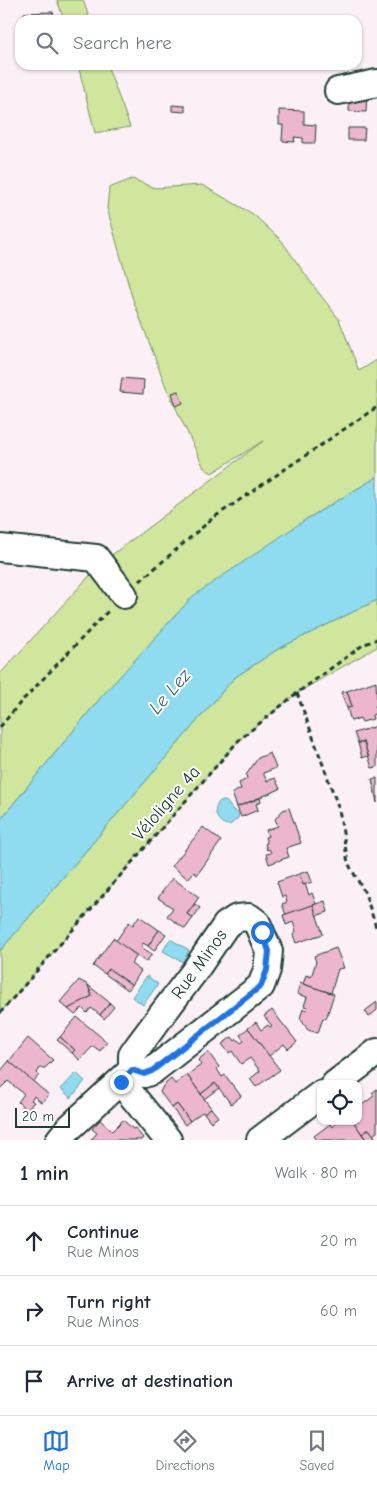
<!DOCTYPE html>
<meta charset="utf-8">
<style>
:root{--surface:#fff;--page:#f6f6f7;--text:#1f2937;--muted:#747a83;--line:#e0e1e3;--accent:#1a73e8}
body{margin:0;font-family:"Comic Neue",sans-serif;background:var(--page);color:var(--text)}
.controls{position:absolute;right:15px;bottom:15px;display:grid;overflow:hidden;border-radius:10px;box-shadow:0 1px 4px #0004}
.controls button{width:45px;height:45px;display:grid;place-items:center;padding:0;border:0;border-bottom:1px solid var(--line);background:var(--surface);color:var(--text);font:25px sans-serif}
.scale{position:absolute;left:15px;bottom:12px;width:55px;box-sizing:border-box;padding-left:5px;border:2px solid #1f3d34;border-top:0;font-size:14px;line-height:18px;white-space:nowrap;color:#1f3d34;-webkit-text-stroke:4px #fff;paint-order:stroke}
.stop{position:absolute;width:15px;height:15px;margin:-11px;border:4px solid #1a73e8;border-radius:50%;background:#fff}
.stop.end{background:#1a73e8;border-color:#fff;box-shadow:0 1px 5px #0008}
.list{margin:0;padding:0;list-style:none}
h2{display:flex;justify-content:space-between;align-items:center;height:65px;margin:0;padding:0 20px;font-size:21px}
h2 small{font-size:16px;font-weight:400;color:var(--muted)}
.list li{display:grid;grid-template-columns:32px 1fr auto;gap:15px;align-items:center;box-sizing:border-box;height:70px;padding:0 20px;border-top:1px solid var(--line)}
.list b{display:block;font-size:19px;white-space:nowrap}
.list p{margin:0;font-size:16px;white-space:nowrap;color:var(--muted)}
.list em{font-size:16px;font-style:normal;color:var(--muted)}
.icon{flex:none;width:28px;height:28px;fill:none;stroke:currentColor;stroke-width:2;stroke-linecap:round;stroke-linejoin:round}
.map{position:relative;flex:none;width:377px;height:1140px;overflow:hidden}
.search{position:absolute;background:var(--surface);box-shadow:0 1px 4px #0004;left:15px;right:15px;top:15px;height:55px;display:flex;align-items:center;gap:12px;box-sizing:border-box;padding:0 18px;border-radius:15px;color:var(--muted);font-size:19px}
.sheet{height:275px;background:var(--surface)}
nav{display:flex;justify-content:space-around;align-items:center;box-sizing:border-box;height:70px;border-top:1px solid var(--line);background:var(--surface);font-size:14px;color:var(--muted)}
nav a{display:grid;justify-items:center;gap:2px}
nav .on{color:var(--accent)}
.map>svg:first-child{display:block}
.green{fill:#cfe69c;stroke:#779268}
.water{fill:#8fdbf0;stroke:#629ca5}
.building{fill:#ecb6cf;stroke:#1f3d34}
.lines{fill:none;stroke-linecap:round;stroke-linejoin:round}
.minor-casing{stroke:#1f3d34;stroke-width:30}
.path{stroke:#1f3d34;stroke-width:3;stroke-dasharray:5 4;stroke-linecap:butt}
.minor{stroke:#fff;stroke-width:26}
.route{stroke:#1a73e8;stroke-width:6}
.labels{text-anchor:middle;stroke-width:4;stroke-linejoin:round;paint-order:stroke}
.street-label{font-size:18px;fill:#1f3d34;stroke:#fff}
.water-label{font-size:19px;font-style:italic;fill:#3b6463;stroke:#fff}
</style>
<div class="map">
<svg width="377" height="1140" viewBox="0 0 377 1140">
<rect width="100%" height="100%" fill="#fbf0f5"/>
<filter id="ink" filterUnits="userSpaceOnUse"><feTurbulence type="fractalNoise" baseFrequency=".02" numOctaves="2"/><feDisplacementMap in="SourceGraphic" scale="10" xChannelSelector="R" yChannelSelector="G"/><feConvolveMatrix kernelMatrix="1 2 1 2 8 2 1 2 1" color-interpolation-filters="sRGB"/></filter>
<g filter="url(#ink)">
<g class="green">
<polygon points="57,0 83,0 90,20 64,20"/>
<polygon points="78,65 107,65 130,127 95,133"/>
<polygon points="132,179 155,188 202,185 253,214 281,240 315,288 339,319 359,371 377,360 377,477 305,520 102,696 0,820 0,674 101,563 263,441 212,473 204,468 166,387 132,297 107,208 109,188"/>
<polygon points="377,600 377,647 297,693 239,740 0,1013 0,951 234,678 278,649"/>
</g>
<g class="water">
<polygon points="377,477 377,600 278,649 234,678 0,951 0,820 102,696 193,596 305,520"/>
<path d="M 220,801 C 229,800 228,805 233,810 C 234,811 237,812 239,814 L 238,818 L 230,825 C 217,825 211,810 220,801 Z"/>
<polygon points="170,939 189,950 183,962 163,951"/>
<polygon points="147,976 158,984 143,1005 132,997"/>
<polygon points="76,1073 85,1081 71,1098 61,1089"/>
</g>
<g class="building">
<polygon points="53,12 54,20 24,20 24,13"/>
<polygon points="367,90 366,112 349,111 350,93"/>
<polygon points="172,105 185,106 185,112 172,111"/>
<polygon points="279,110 304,111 304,124 316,125 315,143 303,143 303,138 294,137 295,142 282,141 283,125 279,125"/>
<polygon points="348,128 365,128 364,140 348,140"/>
<polygon points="122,378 144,380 143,394 120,392"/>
<polygon points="178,391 183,403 176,406 172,393"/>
<polygon points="376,681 377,704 375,706 377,713 372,715 373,719 362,722 360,718 351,721 347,708 352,707 347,691"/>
<polygon points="347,691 352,707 347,708 341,692"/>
<polygon points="377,726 377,767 372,768 364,742 358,743 354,733"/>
<polygon points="364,742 368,756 362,758 358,743"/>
<polygon points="270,753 276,768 263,773 267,781 275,778 280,789 237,807 232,793 241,789 239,783 247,779 246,775 258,758"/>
<polygon points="377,778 377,803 372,779"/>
<polygon points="260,798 261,802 256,804 258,810 241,817 237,807"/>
<polygon points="289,808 301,843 286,848 289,857 269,864 266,854 271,853 269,849 267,850 265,844 267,843 265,837 268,836 266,830 278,826 275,819 283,810"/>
<polygon points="203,827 221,841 197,875 194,872 188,879 172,866"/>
<polygon points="308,871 312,882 303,885 299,874"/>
<polygon points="299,874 303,885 305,884 309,895 312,893 316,904 286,915 282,904 287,902 285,896 282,897 277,882"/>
<polygon points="172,878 199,897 187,914 193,918 185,929 167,916 173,908 158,898"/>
<polygon points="325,901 328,912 316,916 313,905"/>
<polygon points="195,904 200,908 193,918 187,914"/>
<polygon points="313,905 323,934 296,943 293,935 296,931 293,922 286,925 283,915"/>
<polygon points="139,916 159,930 148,946 143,943 141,947 152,954 146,962 116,941 129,922 133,925"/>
<polygon points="159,930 166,934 154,951 148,946"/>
<polygon points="113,938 137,956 131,964 141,971 132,985 109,969 105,974 93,966"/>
<polygon points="336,948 344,968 338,969 331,993 303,984 306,975 311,977 316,962 314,956"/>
<polygon points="109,969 132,985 128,990 105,974"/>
<polygon points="79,980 88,985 92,996 68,1009 60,1002"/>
<polygon points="300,983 334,994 326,1019 323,1018 318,1033 308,1030 300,1018 303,1009 307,1010 308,1007 304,1006 307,997 297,994"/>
<polygon points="88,985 110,1003 100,1015 91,1008 87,1013 82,1008 75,1015 68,1009 92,996"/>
<polygon points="377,1002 377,1010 369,1017 365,1011"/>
<polygon points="110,1003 114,1007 104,1019 100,1015"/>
<polygon points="272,1010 297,1042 288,1049 284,1044 269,1056 248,1028 256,1022 261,1030 268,1025 270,1027 272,1026 264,1016"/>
<polygon points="77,1017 107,1042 100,1051 93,1046 80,1060 72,1053 75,1050 60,1037"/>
<polygon points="248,1028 280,1070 256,1087 250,1079 260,1071 250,1058 241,1064 232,1051 229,1053 222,1044 232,1037 235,1041 237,1039 241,1043 244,1041 240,1035"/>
<polygon points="60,1037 75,1050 72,1053 57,1040"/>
<polygon points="28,1038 53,1060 45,1068 40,1068 37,1073 39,1075 33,1082 9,1061"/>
<polygon points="208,1052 219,1067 217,1069 222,1077 225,1075 241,1096 231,1104 215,1083 201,1094 187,1075 201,1065 198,1060"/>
<polygon points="9,1061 49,1095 42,1103 34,1096 31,1100 34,1102 27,1110 18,1102 24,1094 8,1081 1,1088 0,1087 0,1072"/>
<polygon points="187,1075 211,1108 204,1113 202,1112 190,1121 177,1104 172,1108 160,1092 163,1086 171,1079 175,1084"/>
<polygon points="215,1083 219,1088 204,1099 201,1094"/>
<polygon points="377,1089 377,1132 373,1135 369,1129 362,1134 353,1121 358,1121 358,1108 374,1096 372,1093"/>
<polygon points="177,1104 190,1121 185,1125 172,1108"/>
<polygon points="211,1108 218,1117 211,1122 204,1113"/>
<polygon points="100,1120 112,1131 123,1120 133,1129 135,1128 143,1138 141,1140 91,1140 97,1133 92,1129"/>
<polygon points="335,1121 353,1121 366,1140 317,1140 314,1136 330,1124 332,1127 335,1125"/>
<polygon points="369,1129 375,1137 371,1140 367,1140 362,1134"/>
</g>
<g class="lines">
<g class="minor-casing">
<g id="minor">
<polyline points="338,91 377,83"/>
<polyline points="0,548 96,558 124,595"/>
<polygon points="249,917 257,923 269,951 267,970 261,986 152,1071 144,1074 132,1070 132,1055 139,1045 194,972 226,925 237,918"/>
<polyline points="121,1082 168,1140"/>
<polyline points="335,1084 377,1052"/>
<polyline points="59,1140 67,1130 132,1070"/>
<polyline points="260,1140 321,1094"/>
</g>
</g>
<g class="path">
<polyline points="140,581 213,518 377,407"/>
<polyline points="297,693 339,809 348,863 365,893 377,930"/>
<polyline points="0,727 20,703 110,609"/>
<polyline points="0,1013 239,740 297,693 363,645 377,639"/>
</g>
<use href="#minor" class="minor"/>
</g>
</g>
<g class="lines" filter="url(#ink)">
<polyline class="route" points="121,1082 132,1070 144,1074 152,1071 261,986 267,970 269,951 262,932"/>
</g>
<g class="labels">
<g class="street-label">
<text transform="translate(166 803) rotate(-49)" y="6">Véloligne 4a</text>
<text transform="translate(199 964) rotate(-54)" y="6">Rue Minos</text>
</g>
<g class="water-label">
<text transform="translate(169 691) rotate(-49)" y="7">Le Lez</text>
</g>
</g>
</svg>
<div class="controls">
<button><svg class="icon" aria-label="locate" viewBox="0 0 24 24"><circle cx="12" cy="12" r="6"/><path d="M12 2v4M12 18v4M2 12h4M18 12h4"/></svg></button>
</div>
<div class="scale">20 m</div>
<div class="stop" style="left:262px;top:932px"></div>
<div class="stop end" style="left:121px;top:1082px"></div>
<div class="search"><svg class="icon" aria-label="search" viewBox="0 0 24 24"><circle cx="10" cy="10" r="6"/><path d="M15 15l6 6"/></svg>Search here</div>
</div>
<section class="sheet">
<h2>1 min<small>Walk · 80 m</small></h2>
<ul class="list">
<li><svg class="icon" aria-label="ahead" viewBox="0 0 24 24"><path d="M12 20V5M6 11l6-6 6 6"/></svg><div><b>Continue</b><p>Rue Minos</p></div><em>20 m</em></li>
<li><svg class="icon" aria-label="right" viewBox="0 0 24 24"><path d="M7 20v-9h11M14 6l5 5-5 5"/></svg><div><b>Turn right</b><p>Rue Minos</p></div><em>60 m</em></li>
<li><svg class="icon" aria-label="arrive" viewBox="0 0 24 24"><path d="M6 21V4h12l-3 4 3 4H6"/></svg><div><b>Arrive at destination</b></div></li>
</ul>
</section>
<nav>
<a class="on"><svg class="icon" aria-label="map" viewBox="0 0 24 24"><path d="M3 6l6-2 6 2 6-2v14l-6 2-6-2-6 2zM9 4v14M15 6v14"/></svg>Map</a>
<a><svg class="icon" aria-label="directions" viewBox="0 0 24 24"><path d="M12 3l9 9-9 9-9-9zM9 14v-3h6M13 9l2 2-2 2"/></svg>Directions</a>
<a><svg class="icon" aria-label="saved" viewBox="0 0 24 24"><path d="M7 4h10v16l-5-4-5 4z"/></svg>Saved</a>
</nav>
